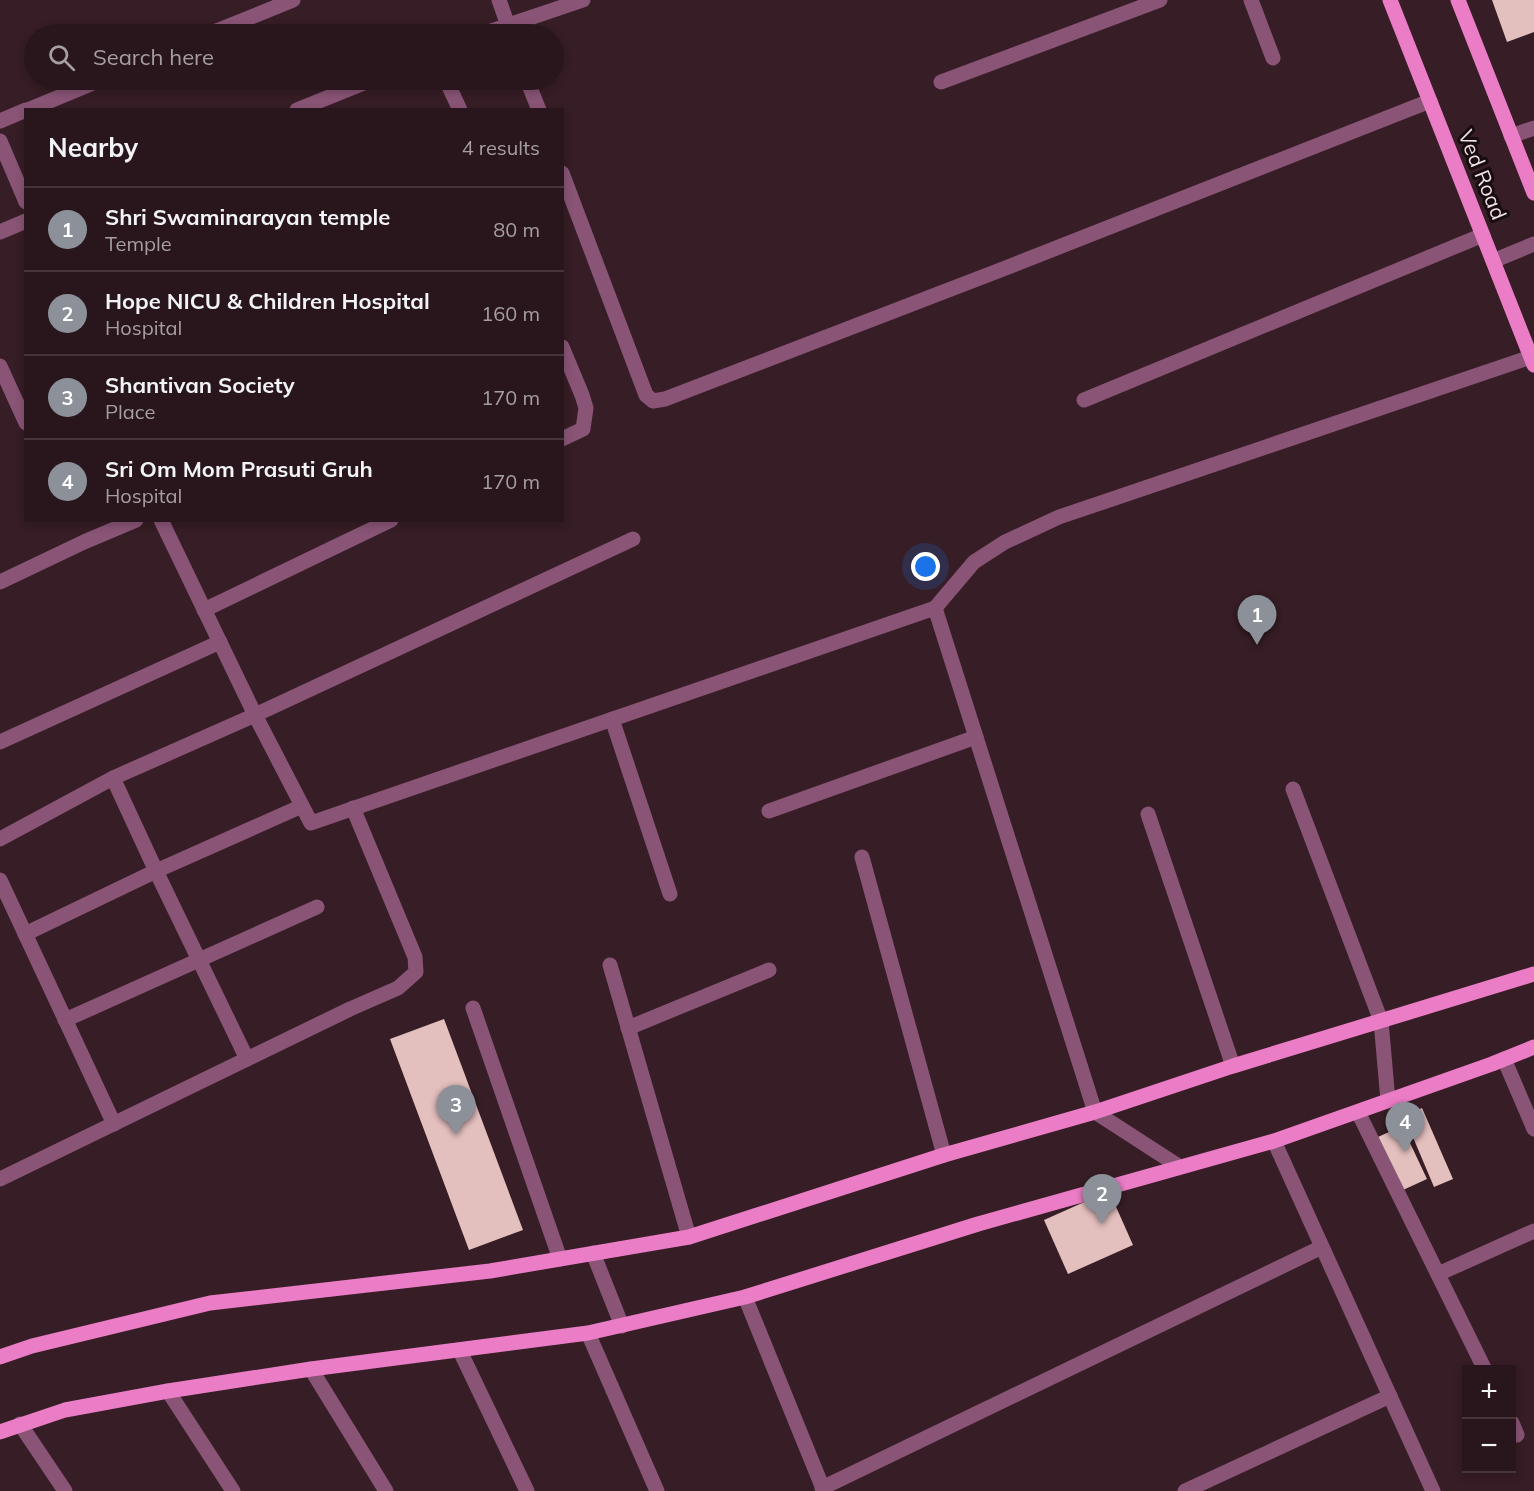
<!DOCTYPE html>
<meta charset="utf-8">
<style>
:root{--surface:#29161c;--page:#352329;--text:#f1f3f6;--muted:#a59fa3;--line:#45353b;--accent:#8c9099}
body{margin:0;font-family:Mulish,sans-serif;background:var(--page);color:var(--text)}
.controls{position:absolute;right:18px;bottom:18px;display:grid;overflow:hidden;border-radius:0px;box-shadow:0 3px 9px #0003}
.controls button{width:54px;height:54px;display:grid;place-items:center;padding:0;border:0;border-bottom:2px solid var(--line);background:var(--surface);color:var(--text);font:30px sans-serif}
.you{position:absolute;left:926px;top:567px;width:21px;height:21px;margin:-15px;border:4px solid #fff;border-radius:50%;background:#1a73e8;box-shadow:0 0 0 9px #1a73e833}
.badge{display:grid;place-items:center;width:39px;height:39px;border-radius:50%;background:var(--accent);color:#fff;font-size:20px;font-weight:700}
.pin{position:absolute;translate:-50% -50px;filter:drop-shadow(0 2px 3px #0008)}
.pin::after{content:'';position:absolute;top:32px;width:21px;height:18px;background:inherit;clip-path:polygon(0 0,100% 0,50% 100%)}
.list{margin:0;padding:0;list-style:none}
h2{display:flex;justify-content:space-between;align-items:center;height:78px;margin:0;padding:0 24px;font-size:26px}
h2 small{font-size:20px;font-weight:400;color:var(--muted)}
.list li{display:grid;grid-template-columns:39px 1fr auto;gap:18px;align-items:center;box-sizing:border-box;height:84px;padding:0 24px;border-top:2px solid var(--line)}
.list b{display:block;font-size:22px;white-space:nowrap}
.list p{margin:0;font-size:20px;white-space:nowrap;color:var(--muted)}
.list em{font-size:20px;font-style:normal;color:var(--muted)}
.icon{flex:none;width:33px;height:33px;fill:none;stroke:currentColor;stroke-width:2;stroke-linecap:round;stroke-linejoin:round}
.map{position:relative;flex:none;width:1534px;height:1491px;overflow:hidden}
.search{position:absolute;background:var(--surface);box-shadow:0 3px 9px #0003;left:24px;top:24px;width:540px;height:66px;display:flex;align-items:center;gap:15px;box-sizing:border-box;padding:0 21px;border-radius:33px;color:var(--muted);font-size:22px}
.panel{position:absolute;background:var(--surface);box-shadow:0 3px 9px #0003;left:24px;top:108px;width:540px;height:414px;border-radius:0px}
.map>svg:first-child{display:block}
.building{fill:#e3bfbe}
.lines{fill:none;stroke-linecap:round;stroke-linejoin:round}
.minor{stroke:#895476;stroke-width:15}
.major{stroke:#eb7dc6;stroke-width:15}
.labels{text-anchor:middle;stroke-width:6;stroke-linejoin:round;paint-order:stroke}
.street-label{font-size:21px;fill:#f2e0e4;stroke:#170c0f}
</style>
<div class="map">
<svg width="1534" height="1491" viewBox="0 0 1534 1491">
<rect width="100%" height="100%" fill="#371d25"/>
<g class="building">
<polygon points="1492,0 1534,0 1534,32 1507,42"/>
<polygon points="444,1019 523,1230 469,1250 390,1039"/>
<polygon points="1422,1108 1453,1179 1434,1187 1404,1116"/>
<polygon points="1402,1126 1427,1179 1403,1190 1378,1137"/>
<polygon points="1109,1191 1133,1245 1068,1274 1044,1220"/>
</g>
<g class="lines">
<g class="minor">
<polyline points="499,0 511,34"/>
<polyline points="1251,0 1273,58"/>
<polyline points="209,34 293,0"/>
<polyline points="482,34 583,0"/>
<polyline points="446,80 460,110"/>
<polyline points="527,80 539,110"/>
<polyline points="941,82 1160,0"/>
<polyline points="28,110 100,80"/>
<polyline points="297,110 371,80"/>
<polyline points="0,121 26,110"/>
<polyline points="1511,136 1534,128"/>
<polyline points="0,141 26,202"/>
<polyline points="562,173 646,395 653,401 665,399 1003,269 1430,101"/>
<polyline points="0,232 26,221"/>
<polyline points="1493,261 1534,244"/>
<polyline points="562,347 582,395 586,408 583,429 562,439"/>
<polyline points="0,366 26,423"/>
<polyline points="1084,400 1483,235"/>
<polyline points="161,520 255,715 311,823 935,608 1095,1112 1180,1167"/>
<polyline points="0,582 84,542 136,520"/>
<polyline points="935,608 974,562 1005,542 1059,517 1531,357"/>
<polyline points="204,610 391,520"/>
<polyline points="612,719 670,894"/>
<polyline points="0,742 220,642"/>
<polyline points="113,778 156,871 247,1059"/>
<polyline points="1293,789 1381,1021 1388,1101"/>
<polyline points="769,811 976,737"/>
<polyline points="1148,814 1233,1066"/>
<polyline points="0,839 113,778 255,715 633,539"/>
<polyline points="862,857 944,1155"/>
<polyline points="0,880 114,1124"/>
<polyline points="25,934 156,871 302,806"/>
<polyline points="610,965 689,1237"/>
<polyline points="473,1008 560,1259"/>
<polyline points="65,1020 317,907"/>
<polyline points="628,1028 769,970"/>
<polyline points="1504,1059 1534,1129"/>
<polyline points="1358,1112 1485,1370"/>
<polyline points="1274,1141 1433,1491"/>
<polyline points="0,1179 350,1009 398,988 416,972 415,957 353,808"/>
<polyline points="593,1253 622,1326"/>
<polyline points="1438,1274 1534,1231"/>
<polyline points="745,1297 824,1491"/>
<polyline points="588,1333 657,1491"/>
<polyline points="460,1351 527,1491"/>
<polyline points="311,1369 386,1491"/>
<polyline points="168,1391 233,1491"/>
<polyline points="1512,1423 1517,1435"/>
<polyline points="20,1424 65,1491"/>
<polyline points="822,1488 1322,1247"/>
<polyline points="1185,1491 1390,1396"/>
</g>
<g class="major">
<polyline points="1390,0 1534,365"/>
<polyline points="1458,0 1534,193"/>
<polyline points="0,1357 32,1346 210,1303 490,1271 689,1237 944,1155 1095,1112 1233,1066 1534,974"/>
<polyline points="0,1432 65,1410 168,1391 311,1369 588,1333 745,1297 978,1224 1274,1141 1492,1064 1534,1047"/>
</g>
</g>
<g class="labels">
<g class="street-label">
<text transform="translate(1482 175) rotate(68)" y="7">Ved Road</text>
</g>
</g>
</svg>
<div class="controls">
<button>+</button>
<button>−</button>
</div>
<div class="you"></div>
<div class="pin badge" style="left:1257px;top:645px">1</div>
<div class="pin badge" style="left:1102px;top:1224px">2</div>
<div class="pin badge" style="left:456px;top:1135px">3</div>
<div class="pin badge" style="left:1405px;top:1152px">4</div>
<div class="search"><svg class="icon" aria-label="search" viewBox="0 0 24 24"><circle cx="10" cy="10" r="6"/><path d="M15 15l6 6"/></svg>Search here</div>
<section class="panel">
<h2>Nearby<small>4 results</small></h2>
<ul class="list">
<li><span class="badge">1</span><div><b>Shri Swaminarayan temple</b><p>Temple</p></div><em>80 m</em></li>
<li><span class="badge">2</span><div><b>Hope NICU &amp; Children Hospital</b><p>Hospital</p></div><em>160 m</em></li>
<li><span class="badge">3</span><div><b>Shantivan Society</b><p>Place</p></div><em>170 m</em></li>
<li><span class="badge">4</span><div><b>Sri Om Mom Prasuti Gruh</b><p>Hospital</p></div><em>170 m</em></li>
</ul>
</section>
</div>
